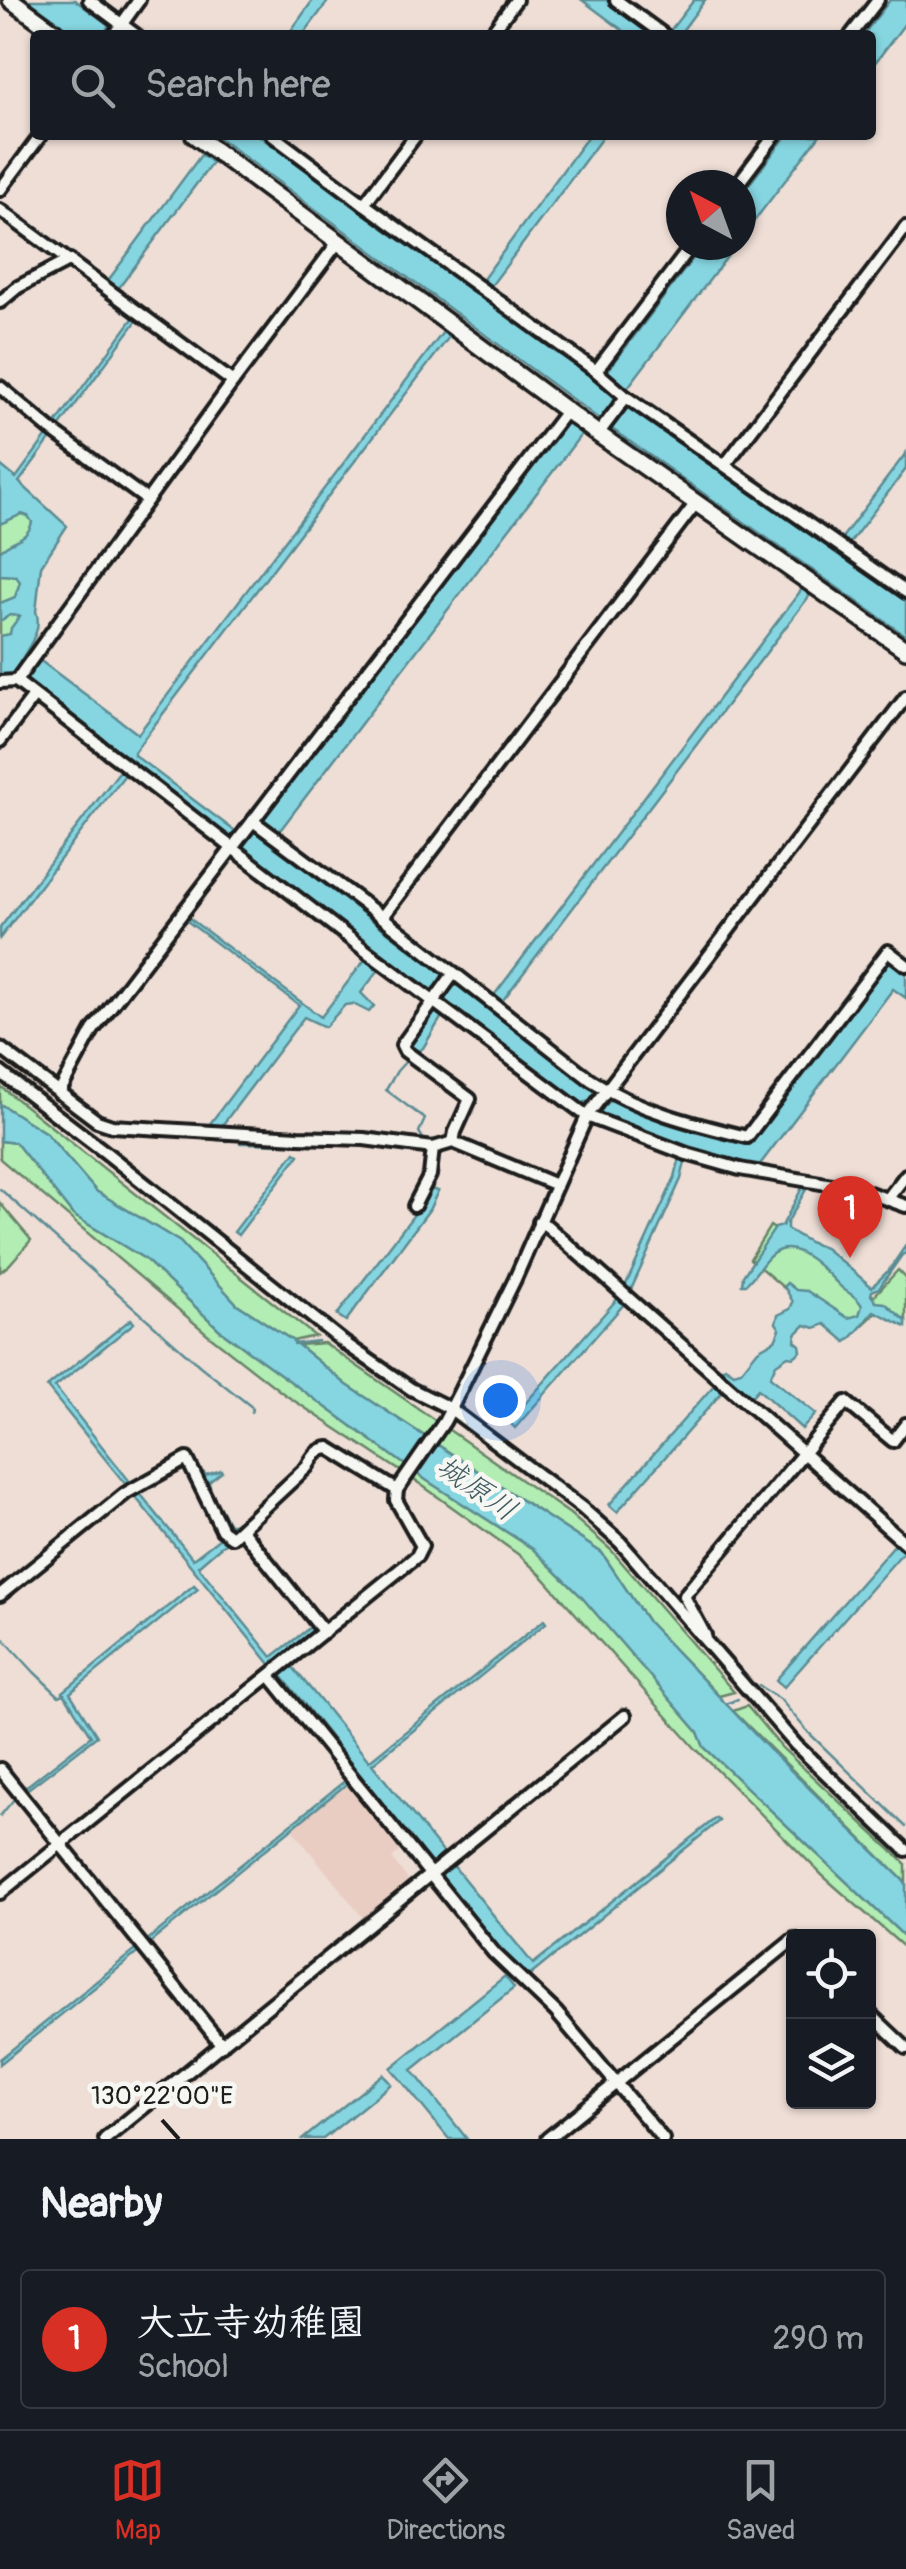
<!DOCTYPE html>
<meta charset="utf-8">
<style>
:root{--surface:#171b24;--page:#20242c;--text:#f1f3f6;--muted:#9ea1a6;--line:#363941;--accent:#d93025}
body{margin:0;font-family:Pangolin,"Klee One",sans-serif;background:var(--page);color:var(--text)}
.controls{position:absolute;right:30px;bottom:30px;display:grid;overflow:hidden;border-radius:10px;box-shadow:0 2px 8px #0004}
.controls button{width:90px;height:90px;display:grid;place-items:center;padding:0;border:0;border-bottom:2px solid var(--line);background:var(--surface);color:var(--text);font:50px sans-serif}
.compass{position:absolute;left:666px;top:170px;width:90px;height:90px;border-radius:50%;background:var(--surface);box-shadow:0 2px 8px #0004;rotate:319deg}
.you{position:absolute;left:500px;top:1400px;width:35px;height:35px;margin:-25px;border:8px solid #fff;border-radius:50%;background:#1a73e8;box-shadow:0 0 0 15px #1a73e833}
.badge{display:grid;place-items:center;width:65px;height:65px;border-radius:50%;background:var(--accent);color:#fff;font-size:32px;font-weight:700}
.pin{position:absolute;translate:-50% -82px;filter:drop-shadow(0 2px 5px #0008)}
.pin::after{content:'';position:absolute;top:52px;width:35px;height:30px;background:inherit;clip-path:polygon(0 0,100% 0,50% 100%)}
.list{margin:0;padding:0;list-style:none}
h2{display:flex;justify-content:space-between;align-items:center;height:130px;margin:0;padding:0 40px;font-size:42px}
h2 small{font-size:32px;font-weight:400;color:var(--muted)}
.list li{display:grid;grid-template-columns:65px 1fr auto;gap:30px;align-items:center;box-sizing:border-box;height:140px;margin:0 20px 20px;padding:0 20px;border:2px solid var(--line);border-radius:10px}
.list b{display:block;font-size:38px;white-space:nowrap}
.list p{margin:0;font-size:32px;white-space:nowrap;color:var(--muted)}
.list em{font-size:32px;font-style:normal;color:var(--muted)}
.icon{flex:none;width:55px;height:55px;fill:none;stroke:currentColor;stroke-width:2;stroke-linecap:round;stroke-linejoin:round}
.map{position:relative;flex:none;width:906px;height:2139px;overflow:hidden}
.search{position:absolute;background:var(--surface);box-shadow:0 2px 8px #0004;left:30px;right:30px;top:30px;height:110px;display:flex;align-items:center;gap:25px;box-sizing:border-box;padding:0 35px;border-radius:10px;color:var(--muted);font-size:38px}
.sheet{height:290px;background:var(--surface)}
nav{display:flex;justify-content:space-around;align-items:center;box-sizing:border-box;height:140px;border-top:2px solid var(--line);background:var(--surface);font-size:28px;color:var(--muted)}
nav a{display:grid;justify-items:center;gap:5px}
nav .on{color:var(--accent)}
.map>svg:first-child{display:block}
.built{fill:#e9cdc3}
.green{fill:#b2edb3;stroke:#678468;stroke-width:2.5}
.water{fill:#86d6e2;stroke:#5c8c93;stroke-width:2.5}
.lines{fill:none;stroke-linecap:round;stroke-linejoin:round}
.stream{stroke:#5c8c93;stroke-width:2.5}
.street-casing{stroke:#1c1c1c;stroke-width:18}
.secondary-casing{stroke:#1c1c1c;stroke-width:22}
.street{stroke:#f6f6f2;stroke-width:10}
.secondary{stroke:#f6f6f2;stroke-width:15}
.ticks{fill:none;stroke:#1c1c1c;stroke-width:4}
.labels{text-anchor:middle;stroke-width:9;stroke-linejoin:round;paint-order:stroke}
.water-label{font-size:30px;font-style:italic;fill:#415d61;stroke:#f6f6f2}
.ticks-label{font-size:25px;text-anchor:middle;fill:#1c1c1c;stroke:#f6f6f2;stroke-width:9;stroke-linejoin:round;paint-order:stroke}
</style>
<div class="map">
<svg width="906" height="2139" viewBox="0 0 906 2139">
<rect width="100%" height="100%" fill="#eeded6"/>
<filter id="ink" filterUnits="userSpaceOnUse"><feTurbulence type="fractalNoise" baseFrequency=".01" numOctaves="2"/><feDisplacementMap in="SourceGraphic" scale="20" xChannelSelector="R" yChannelSelector="G"/><feConvolveMatrix kernelMatrix="1 2 1 2 8 2 1 2 1" color-interpolation-filters="sRGB"/></filter>
<g filter="url(#ink)">
<polygon class="built" points="362,1771 415,1837 392,1858 416,1891 371,1928 291,1828"/>
<g class="green">
<polygon points="0,474 55,526 29,557 28,628 0,665"/>
<polygon points="0,1086 315,1336 293,1341 237,1304 180,1242 96,1191 46,1133 0,1104"/>
<polygon points="0,1141 16,1143 73,1215 145,1259 221,1331 426,1480 533,1549 580,1595 698,1732 704,1747 906,1938 906,1949 823,1876 696,1749 541,1575 519,1555 420,1484 284,1394 211,1337 0,1159"/>
<polygon points="0,1203 31,1240 9,1265 0,1272"/>
<polygon points="770,1226 874,1296 898,1270 906,1278 906,1323 884,1305 846,1341 750,1259"/>
<polygon points="324,1343 570,1514 611,1550 734,1692 719,1696 648,1622 602,1553 347,1385 298,1345"/>
<polygon points="747,1706 782,1748 906,1864 906,1883 733,1711"/>
</g>
<g class="water">
<polygon points="28,0 75,0 109,25 105,32 110,35 76,35"/>
<polygon points="313,0 329,0 303,35 288,35"/>
<polygon points="582,0 606,0 653,35 629,35"/>
<polygon points="694,0 705,0 679,35 669,32"/>
<polygon points="890,0 906,0 906,22 871,68 871,35 863,35"/>
<polygon points="215,135 258,135 606,387 613,378 607,372 703,245 736,245 629,386 627,388 617,381 610,389 616,396 613,403 623,411 628,404 906,601 906,636 612,429 615,422 604,415 599,419"/>
<polygon points="589,135 604,135 491,286 483,279"/>
<polygon points="787,135 820,135 741,238 741,195"/>
<polygon points="201,155 206,157 212,163 118,289 107,282"/>
<path d="M 134,317 L 138,319 L 19,482 L 67,526 L 41,566 L 36,611 C 43,632 28,646 19,664 C 18,667 18,670 16,672 C 12,677 6,675 0,675 L 0,636 L 10,634 L 11,628 L 20,616 L 10,615 L 0,621 L 0,603 L 15,597 L 20,582 L 16,576 L 0,575 L 0,551 C 11,539 28,541 32,522 L 28,516 L 22,514 L 0,524 L 0,465 L 16,478 Z"/>
<path d="M 443,332 L 449,337 L 134,752 L 134,755 L 236,832 L 235,835 L 243,841 L 253,830 L 443,974 L 441,977 L 443,983 L 450,988 L 457,985 L 596,1089 L 593,1099 L 602,1105 L 607,1104 L 611,1099 L 680,1126 L 749,1142 L 889,958 L 906,971 L 906,998 L 893,989 L 758,1167 L 686,1149 L 598,1117 L 600,1108 L 590,1102 L 585,1102 L 581,1107 L 444,1001 L 447,996 C 445,990 440,987 434,987 L 430,991 L 242,847 L 241,844 L 230,839 L 22,679 L 38,659 L 138,734 Z"/>
<polygon points="565,419 583,432 278,833 260,820"/>
<polygon points="906,453 906,469 848,545 841,539"/>
<polygon points="802,589 810,595 500,1004 492,998"/>
<polygon points="122,768 127,772 0,938 0,928"/>
<polygon points="189,918 321,1017 367,957 381,967 361,993 374,1006 369,1012 353,1004 345,1005 325,1027 304,1017 220,1128 209,1125 299,1005 187,921"/>
<polygon points="435,1006 444,1013 423,1048 415,1053 410,1048 422,1024"/>
<polygon points="0,1104 46,1133 96,1191 180,1242 237,1304 293,1341 347,1385 602,1553 648,1622 770,1750 906,1883 906,1938 704,1747 698,1732 580,1595 533,1549 426,1480 221,1331 145,1259 73,1215 16,1143 0,1141"/>
<polygon points="295,1152 299,1155 238,1235 234,1232"/>
<polygon points="680,1157 686,1158 681,1179 630,1292 669,1326 666,1328 623,1291 675,1177"/>
<path d="M 803,1186 L 808,1186 L 787,1223 L 787,1229 L 809,1242 L 825,1248 L 872,1287 L 889,1270 L 906,1245 L 906,1253 L 902,1255 L 879,1288 L 872,1291 L 871,1295 L 876,1302 L 885,1303 L 906,1321 L 906,1327 L 874,1311 C 864,1321 858,1334 846,1342 L 825,1324 L 815,1328 L 805,1325 L 796,1334 L 795,1341 L 800,1345 L 801,1351 L 794,1357 L 788,1356 L 776,1364 L 770,1377 L 816,1414 L 802,1429 L 758,1389 L 748,1400 L 722,1377 L 720,1370 L 725,1367 L 734,1373 L 741,1371 L 758,1350 L 775,1340 L 780,1329 L 776,1323 L 778,1315 L 790,1309 L 793,1302 L 784,1286 L 787,1283 L 796,1290 L 807,1291 L 848,1318 L 859,1315 L 862,1306 C 857,1295 847,1294 839,1285 C 826,1272 800,1243 780,1250 C 765,1255 758,1274 746,1284 L 742,1284 L 743,1276 L 775,1228 L 782,1226 Z"/>
<polygon points="430,1189 438,1191 429,1210 346,1321 337,1315 422,1204"/>
<polygon points="618,1298 624,1304 515,1428 509,1422"/>
<polygon points="131,1319 134,1323 55,1387 131,1483 127,1486 47,1387"/>
<polygon points="715,1384 723,1391 617,1512 609,1505"/>
<polygon points="221,1470 222,1472 209,1482 211,1492 229,1524 233,1524 243,1518 244,1522 226,1542 198,1566 272,1657 313,1625 316,1629 273,1664 270,1664 133,1494 138,1491 193,1559 228,1532 198,1474 203,1472 206,1475"/>
<polygon points="896,1543 905,1550 784,1687 776,1680"/>
<polygon points="194,1585 198,1589 70,1693 97,1736 24,1792 23,1789 91,1736 63,1692"/>
<polygon points="544,1620 546,1623 372,1764 446,1856 433,1866 281,1675 292,1666 369,1761"/>
<polygon points="347,1779 349,1782 0,2064 0,2059"/>
<polygon points="716,1818 719,1821 528,1977 508,1958 440,1875 452,1864 533,1964"/>
<polygon points="505,1976 514,1988 412,2070 467,2139 449,2139 391,2068"/>
<polygon points="383,2074 391,2084 323,2139 303,2139"/>
</g>
<g class="lines">
<g class="stream">
<polyline points="67,269 133,318"/>
<polyline points="407,1060 397,1071 386,1090 425,1119 419,1132 425,1142"/>
<polyline points="57,1097 96,1127 103,1129"/>
<polyline points="153,1134 163,1135"/>
<polyline points="178,1136 206,1139"/>
<polyline points="216,1140 228,1141"/>
<polyline points="240,1143 286,1144"/>
<polyline points="301,1144 358,1145"/>
<polyline points="0,1189 200,1366 253,1408 251,1412"/>
<polyline points="294,1344 318,1341"/>
<polyline points="0,1635 34,1672 59,1696 64,1694"/>
<polyline points="759,1686 780,1699 808,1732 906,1827"/>
<polyline points="726,1704 738,1699"/>
<polyline points="0,1816 15,1798"/>
</g>
<g class="street-casing">
<g id="street">
<polyline points="89,0 136,35"/>
<polyline points="616,0 664,35"/>
<polyline points="114,35 139,0"/>
<polyline points="490,35 516,0"/>
<polyline points="851,35 878,0"/>
<polyline points="272,135 364,204 596,371 626,397 598,434"/>
<polyline points="737,185 775,135"/>
<polyline points="0,190 41,135"/>
<polyline points="364,204 416,135"/>
<polyline points="0,210 233,382"/>
<polyline points="0,302 18,287 70,260"/>
<polyline points="596,371 692,245"/>
<polyline points="0,387 50,429 147,500"/>
<polyline points="626,397 906,592"/>
<polyline points="725,465 906,227"/>
<polyline points="16,681 233,382 339,241"/>
<polyline points="0,682 16,681 370,954 587,1116 687,1154 740,1169 861,1190 906,1206"/>
<polyline points="0,741 34,696"/>
<path d="M 253,821 L 382,917 L 591,1080 C 638,1110 693,1124 747,1137 L 888,951 L 906,965"/>
<polyline points="382,917 696,503"/>
<polyline points="0,1048 97,1121 112,1126 298,1137 364,1139 433,1148 453,1142 556,1185"/>
<polyline points="0,1072 105,1152 346,1344 411,1389 451,1409 582,1508 620,1542 796,1745 906,1850"/>
<polyline points="59,1093 93,1030 567,410"/>
<polyline points="453,1142 455,1132 470,1099 405,1051 402,1045 454,973"/>
<polyline points="888,1198 906,1175"/>
<polyline points="414,1206 430,1175 433,1148"/>
<polyline points="539,1222 547,1226 906,1544"/>
<polyline points="242,1530 324,1632"/>
<path d="M 0,1595 L 126,1493 L 187,1459 L 222,1530 L 232,1537 L 307,1467 C 313,1457 317,1449 329,1448 L 397,1490"/>
<polyline points="705,1635 684,1596 846,1402 893,1441 906,1424"/>
<polyline points="270,1676 494,1953 556,2012 663,2139"/>
<polyline points="0,1769 222,2045"/>
<polyline points="0,1893 417,1556 422,1546 396,1500 397,1490 444,1422 460,1391 515,1279 587,1116 906,697"/>
<polyline points="868,2012 906,2048"/>
<polyline points="105,2139 625,1716"/>
<polyline points="547,2139 794,1939"/>
</g>
</g>
<g class="secondary-casing">
<g id="secondary">
<polyline points="11,0 59,35"/>
<polyline points="194,135 598,434 906,650"/>
</g>
</g>
<use href="#street" class="street"/>
<use href="#secondary" class="secondary"/>
</g>
</g>
<path class="ticks" d="M 162,2120 L 179,2139"/>
<g class="labels">
<g class="water-label">
<text transform="translate(477 1488) rotate(35)" y="10">城原川</text>
</g>
</g>
<g class="ticks-label">
<text x="162" y="2104">130°22'00"E</text>
</g>
</svg>
<div class="controls">
<button><svg class="icon" aria-label="locate" viewBox="0 0 24 24"><circle cx="12" cy="12" r="6"/><path d="M12 2v4M12 18v4M2 12h4M18 12h4"/></svg></button>
<button><svg class="icon" aria-label="layers" viewBox="0 0 24 24"><path d="M12 4l9 5-9 5-9-5zM3 14l9 5 9-5"/></svg></button>
</div>
<svg class="compass" viewBox="-18 -18 36 36"><path d="M0-13l5 13h-10z" fill="#e53935"/><path d="M0 13l5-13h-10z" fill="#9ea1a6"/></svg>
<div class="you"></div>
<div class="pin badge" style="left:850px;top:1258px">1</div>
<div class="search"><svg class="icon" aria-label="search" viewBox="0 0 24 24"><circle cx="10" cy="10" r="6"/><path d="M15 15l6 6"/></svg>Search here</div>
</div>
<section class="sheet">
<h2>Nearby<small></small></h2>
<ul class="list">
<li><span class="badge">1</span><div><b>大立寺幼稚園</b><p>School</p></div><em>290 m</em></li>
</ul>
</section>
<nav>
<a class="on"><svg class="icon" aria-label="map" viewBox="0 0 24 24"><path d="M3 6l6-2 6 2 6-2v14l-6 2-6-2-6 2zM9 4v14M15 6v14"/></svg>Map</a>
<a><svg class="icon" aria-label="directions" viewBox="0 0 24 24"><path d="M12 3l9 9-9 9-9-9zM9 14v-3h6M13 9l2 2-2 2"/></svg>Directions</a>
<a><svg class="icon" aria-label="saved" viewBox="0 0 24 24"><path d="M7 4h10v16l-5-4-5 4z"/></svg>Saved</a>
</nav>
